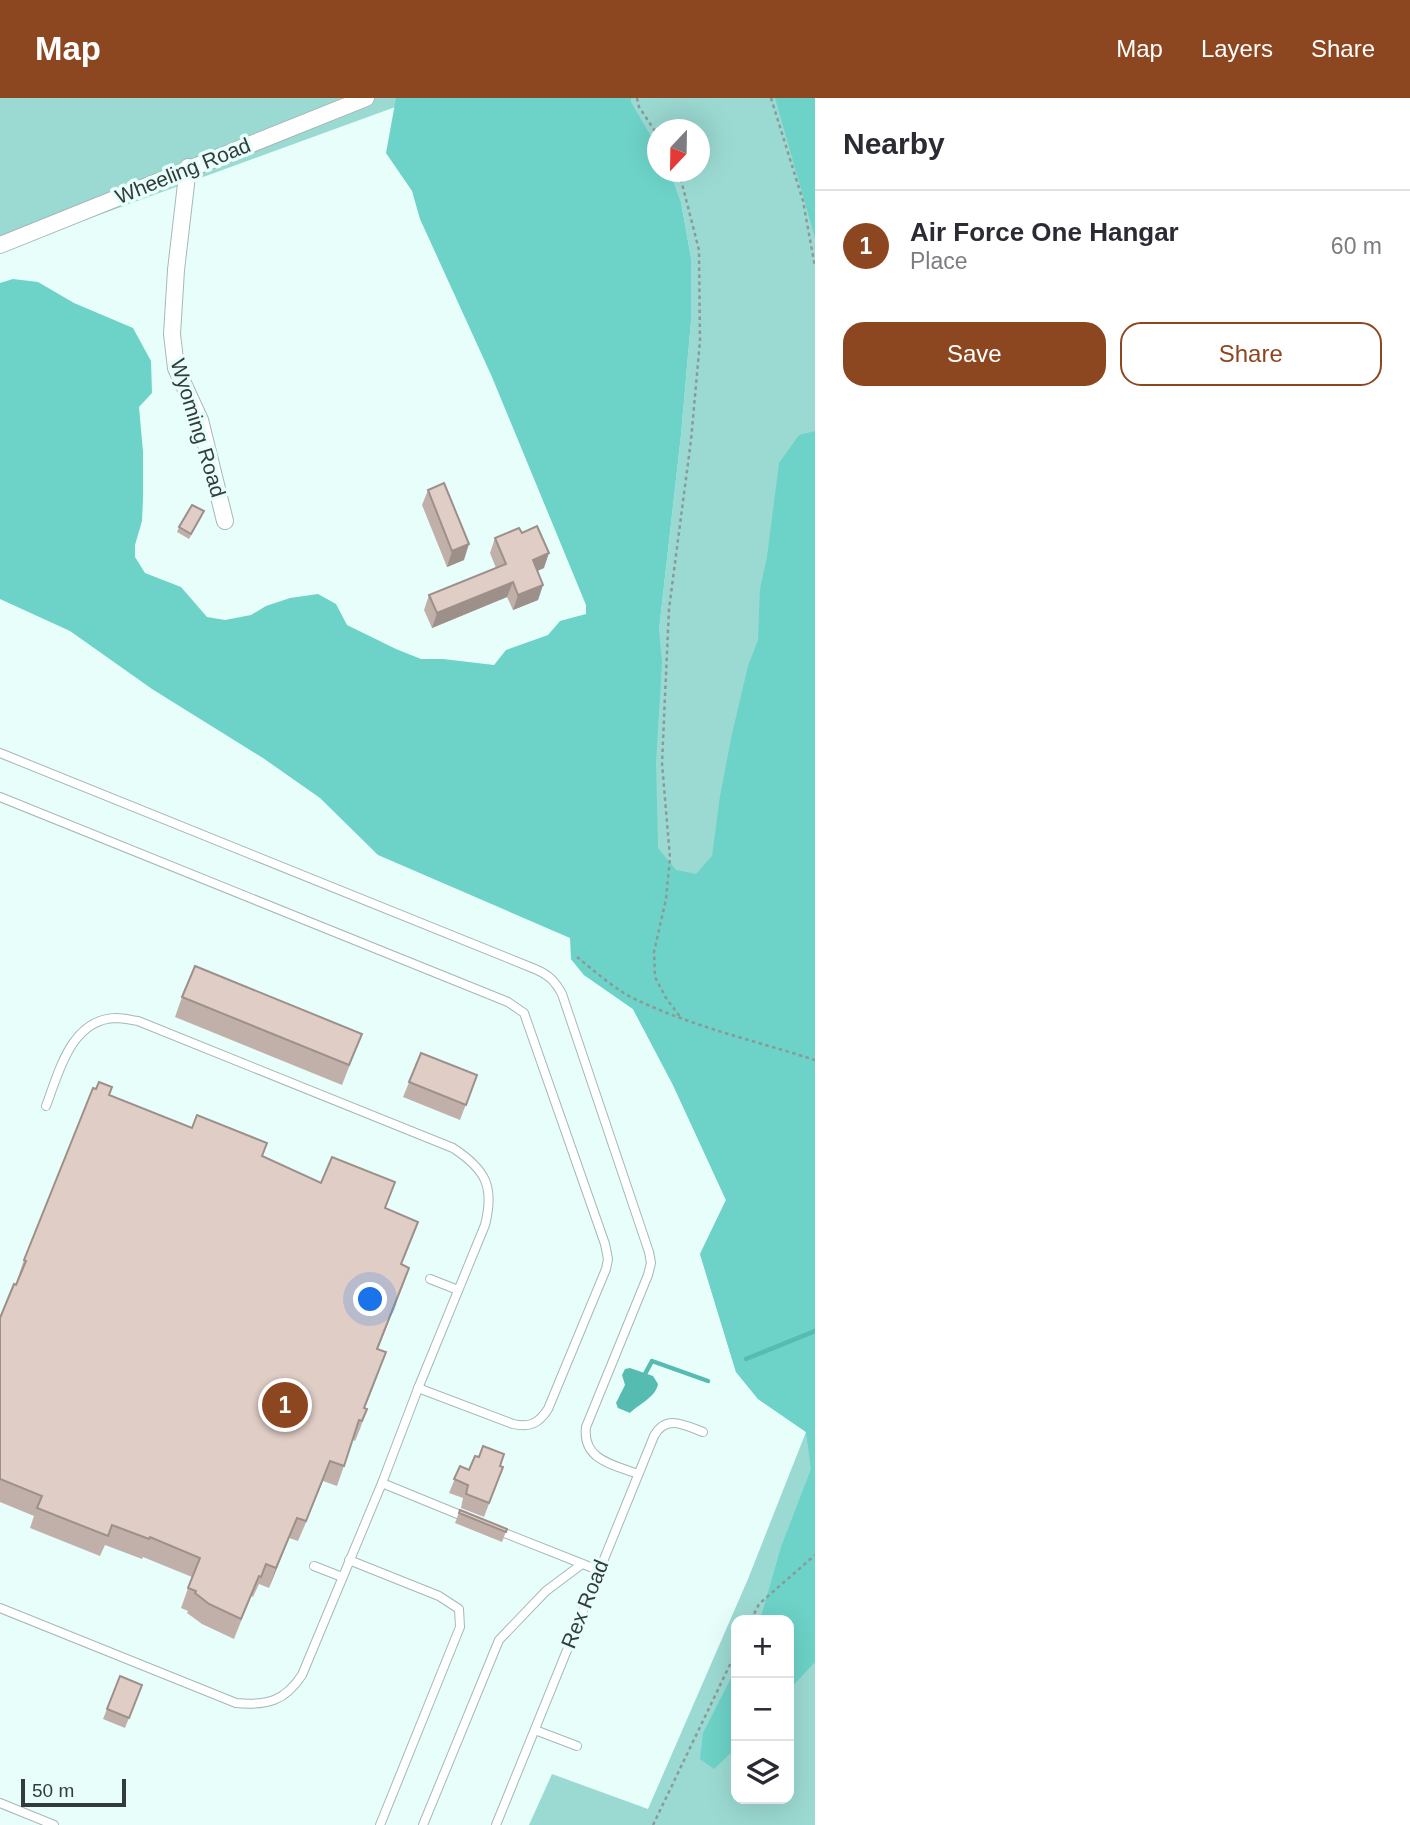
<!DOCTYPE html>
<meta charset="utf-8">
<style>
:root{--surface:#fff;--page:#f7f7f7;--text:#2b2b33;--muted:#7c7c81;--line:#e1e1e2;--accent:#8d4720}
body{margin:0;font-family:Arial,sans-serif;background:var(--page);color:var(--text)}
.controls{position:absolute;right:21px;bottom:21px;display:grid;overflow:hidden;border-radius:14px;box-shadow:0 7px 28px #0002}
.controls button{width:63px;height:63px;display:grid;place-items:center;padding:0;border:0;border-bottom:2px solid var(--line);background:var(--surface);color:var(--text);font:35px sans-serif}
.compass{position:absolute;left:647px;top:21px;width:63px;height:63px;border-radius:50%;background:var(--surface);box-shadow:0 7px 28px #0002;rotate:202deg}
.scale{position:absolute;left:21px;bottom:18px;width:105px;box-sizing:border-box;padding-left:7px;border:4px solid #333c3b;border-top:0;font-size:19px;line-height:24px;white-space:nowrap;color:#333c3b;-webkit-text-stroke:5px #e8fefb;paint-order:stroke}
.you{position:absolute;left:371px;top:1202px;width:24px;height:24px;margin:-18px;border:5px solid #fff;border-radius:50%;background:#1a73e8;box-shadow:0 0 0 10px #1a73e833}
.badge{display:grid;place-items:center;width:46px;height:46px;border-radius:50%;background:var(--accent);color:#fff;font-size:23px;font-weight:700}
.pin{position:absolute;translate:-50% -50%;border:4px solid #fff;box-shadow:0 2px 7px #0006}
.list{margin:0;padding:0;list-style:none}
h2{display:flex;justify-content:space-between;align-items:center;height:91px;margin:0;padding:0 28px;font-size:30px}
h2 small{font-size:23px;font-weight:400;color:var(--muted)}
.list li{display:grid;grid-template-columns:46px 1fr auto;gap:21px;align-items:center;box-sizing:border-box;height:112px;padding:0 28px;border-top:2px solid var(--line)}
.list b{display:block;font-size:26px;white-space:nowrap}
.list p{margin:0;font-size:23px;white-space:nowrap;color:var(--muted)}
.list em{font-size:23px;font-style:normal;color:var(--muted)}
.actions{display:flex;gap:14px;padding:21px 28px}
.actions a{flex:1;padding:16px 0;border:2px solid var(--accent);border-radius:21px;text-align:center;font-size:24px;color:var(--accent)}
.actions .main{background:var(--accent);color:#fff}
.icon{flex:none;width:38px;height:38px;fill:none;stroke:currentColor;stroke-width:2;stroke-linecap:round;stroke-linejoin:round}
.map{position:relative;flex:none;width:815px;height:1727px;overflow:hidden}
header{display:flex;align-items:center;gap:42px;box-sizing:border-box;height:98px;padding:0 35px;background:var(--accent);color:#fff}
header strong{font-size:33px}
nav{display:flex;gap:38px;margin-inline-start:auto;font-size:24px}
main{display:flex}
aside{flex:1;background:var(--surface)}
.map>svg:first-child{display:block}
.green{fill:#9bdad2;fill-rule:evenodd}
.forest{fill:#6dd2c7}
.water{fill:#56bcb1}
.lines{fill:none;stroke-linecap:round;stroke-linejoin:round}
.stream{stroke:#56bcb1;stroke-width:4.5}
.lane-casing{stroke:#a4b9b6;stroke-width:10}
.street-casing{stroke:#a4b9b6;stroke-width:18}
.path{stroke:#8b9a98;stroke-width:2.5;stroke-dasharray:3.5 3.5;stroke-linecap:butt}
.lane{stroke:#fff;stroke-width:8}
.street{stroke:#fff;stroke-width:16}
.wall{fill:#c1b0a9}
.shaded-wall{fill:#9d908a}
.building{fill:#e0cdc5;stroke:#9d908a;stroke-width:2}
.labels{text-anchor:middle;stroke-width:7;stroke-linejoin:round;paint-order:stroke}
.street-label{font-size:21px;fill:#333c3b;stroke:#e8fefb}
</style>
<header>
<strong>Map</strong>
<nav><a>Map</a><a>Layers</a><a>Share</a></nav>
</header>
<main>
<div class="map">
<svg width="815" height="1727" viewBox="0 0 815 1727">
<rect width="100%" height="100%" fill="#e8fefb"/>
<g class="green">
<polygon points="0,0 420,0 0,153"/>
<path d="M 628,0 L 815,0 L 815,1727 L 529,1727 L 552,1676 L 648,1711 L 748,1481 L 806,1334 L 758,1301 L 736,1274 L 700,1156 L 726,1102 L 673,987 L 633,911 L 584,877 L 571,861 L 659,532 L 681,337 L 691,223 L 691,160 L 681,104 L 670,74 L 699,74 L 699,32 L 657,32 L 657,48 ZM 736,1522 L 789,1522 L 789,1701 L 736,1701 Z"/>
</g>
<g class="forest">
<polygon points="396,0 631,0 631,4 657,48 657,74 670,74 681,104 691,160 691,223 681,337 659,532 662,565 656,664 658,750 676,772 696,776 712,758 720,698 732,636 748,568 758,542 760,491 767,459 779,365 799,337 815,333 815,1564 789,1592 789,1522 760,1522 781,1449 811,1371 806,1334 758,1301 736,1274 700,1156 726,1102 673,987 633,911 584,877 571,861 570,840 378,757 320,700 263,660 152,591 70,533 0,501 0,185 13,181 38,184 74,205 133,230 151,263 152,295 139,309 143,354 143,400 142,423 135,447 135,459 145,475 181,489 207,519 225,522 251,517 266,508 290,500 318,496 336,506 347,527 396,551 421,561 443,561 494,567 506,552 548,537 560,523 586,516 586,507 492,279 420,121 412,93 386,55"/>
<polygon points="775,0 815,0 815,140"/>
<polygon points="736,1570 736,1650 714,1671 700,1661 703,1635"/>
</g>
<path class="water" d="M 630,1270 L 653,1278 L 658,1286 C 656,1299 639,1306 630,1315 L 618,1310 L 616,1305 L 625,1287 L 622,1277 L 625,1271 Z"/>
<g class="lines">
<g class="stream">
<polyline points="746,1261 815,1233"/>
<polyline points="645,1276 652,1263 708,1283"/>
</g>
<g class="lane-casing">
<g id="lane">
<path d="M 0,655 L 535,871 C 549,877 555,883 562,896 L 649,1154 L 651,1165 L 648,1177 L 586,1329 C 582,1362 614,1367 638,1376"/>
<path d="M 0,699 L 508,904 L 524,915 L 605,1146 L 608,1161 L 606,1171 L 548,1311 C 539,1325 530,1330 513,1326 L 418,1290"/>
<polyline points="430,1181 458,1192"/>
<polyline points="382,1385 465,1419"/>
<polyline points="497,1432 598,1472"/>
<polyline points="349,1462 439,1498 459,1511 460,1529 380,1727"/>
<polyline points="314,1468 342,1479"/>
<path d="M 0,1510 L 236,1605 C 267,1608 285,1603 302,1577 L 382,1385 L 419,1288 L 485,1127 C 495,1088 485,1071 453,1050 L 138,923 C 131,922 123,920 116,920 C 71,921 59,974 46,1008"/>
<polyline points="535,1632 577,1648"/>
<polyline points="0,1705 54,1727"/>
<polyline points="423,1727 499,1542 546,1493 582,1466"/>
<path d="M 496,1727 L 654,1338 C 666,1316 684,1327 703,1334"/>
</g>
</g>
<g class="street-casing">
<g id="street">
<polyline points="188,69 176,172 172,236 176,270 200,322 225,423"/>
<polyline points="0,147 366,0"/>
</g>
</g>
<g class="path">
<polyline points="637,0 639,9 657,36"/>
<polyline points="771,0 803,103 815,169"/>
<polyline points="679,74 699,152 700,243 691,342 669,511 662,665 670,760 666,801 654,854 655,879 666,900 681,920"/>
<path d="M 577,859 C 596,874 615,892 637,902 C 694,929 756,943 815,962"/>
<polyline points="751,1522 759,1506 815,1457"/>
<polyline points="653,1727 736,1554"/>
</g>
<use href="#lane" class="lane"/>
<use href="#street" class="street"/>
</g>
<g class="wall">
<polygon points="428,392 464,462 447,469 422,407"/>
<polygon points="202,418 189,441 177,434 179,429"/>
<polygon points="522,435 544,470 537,473 543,487 538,502 513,512 507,499 432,530 424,512 429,497 496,470 490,455 495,440"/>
<polygon points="182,899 362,936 342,987 175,919"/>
<polygon points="421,955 477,977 460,1022 403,999"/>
<polygon points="109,997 262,1058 321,1085 418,1124 401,1167 409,1170 378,1251 379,1274 365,1310 367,1311 360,1331 355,1343 353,1342 337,1388 323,1383 298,1443 289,1440 269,1490 259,1486 253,1499 251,1498 234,1541 202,1526 187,1515 188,1513 181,1510 192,1479 143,1459 142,1461 105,1447 100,1458 30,1430 34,1418 0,1404 0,1220 16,1187 18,1182 17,1182 24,1162"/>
<polygon points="460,1368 469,1372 500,1368 503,1369 484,1419 461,1410 463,1400 449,1395"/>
<polygon points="460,1412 507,1431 502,1444 455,1425"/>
<polygon points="120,1578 142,1587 125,1630 103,1621"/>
</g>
<g class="shaded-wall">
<polygon points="469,446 464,462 447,469 452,453"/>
<polygon points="549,455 544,470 528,477 533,462"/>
<polygon points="513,484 507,499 432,530 437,515"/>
<polygon points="543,487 538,502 513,512 518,497"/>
<polygon points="409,1170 402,1190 370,1271 377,1251"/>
<polygon points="330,1363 323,1383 298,1443"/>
<polygon points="297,1420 269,1490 276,1470"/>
</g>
<g class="building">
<polygon points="444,385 469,446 452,453 428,392"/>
<polygon points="192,407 204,413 191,436 179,429"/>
<polygon points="537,428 549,455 533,462 543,487 518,497 513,484 437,515 429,497 506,466 495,440 519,430 522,435"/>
<polygon points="195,868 362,936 349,967 182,899"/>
<polygon points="421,955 477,977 466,1007 409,984"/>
<polygon points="99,984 112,989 109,997 192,1030 197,1017 267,1045 262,1058 321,1085 332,1059 395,1084 385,1110 418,1124 401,1166 409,1170 377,1251 386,1254 364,1310 367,1311 362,1323 359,1322 344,1368 330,1363 306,1423 297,1420 276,1470 266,1466 261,1479 259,1478 241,1521 209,1506 195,1495 196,1493 188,1490 200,1460 150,1439 149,1441 112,1427 108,1438 37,1410 42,1398 0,1381 0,1220 14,1186 16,1187 26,1163 24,1162 93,990 96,991"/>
<polygon points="483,1348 504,1356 500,1368 503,1369 489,1405 466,1396 468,1387 454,1381 460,1368 469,1372 475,1358 479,1359"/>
<polygon points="460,1412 507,1431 506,1434 459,1415"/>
<polygon points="120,1578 142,1587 129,1620 107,1611"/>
</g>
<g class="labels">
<g class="street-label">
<text transform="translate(183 73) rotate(-22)" y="7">Wheeling Road</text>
<text transform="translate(198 330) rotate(73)" y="7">Wyoming Road</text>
<text transform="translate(585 1506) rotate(-68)" y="7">Rex Road</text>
</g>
</g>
</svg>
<div class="controls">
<button>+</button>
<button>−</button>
<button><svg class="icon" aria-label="layers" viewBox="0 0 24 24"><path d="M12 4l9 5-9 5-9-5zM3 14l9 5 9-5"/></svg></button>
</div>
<svg class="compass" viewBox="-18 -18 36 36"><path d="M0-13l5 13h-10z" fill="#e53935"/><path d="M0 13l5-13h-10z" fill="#7c7c81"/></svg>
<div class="scale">50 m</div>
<div class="you"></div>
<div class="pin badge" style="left:285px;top:1307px">1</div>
</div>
<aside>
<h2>Nearby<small></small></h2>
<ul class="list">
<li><span class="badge">1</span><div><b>Air Force One Hangar</b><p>Place</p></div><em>60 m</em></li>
</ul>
<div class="actions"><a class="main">Save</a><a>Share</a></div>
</aside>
</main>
